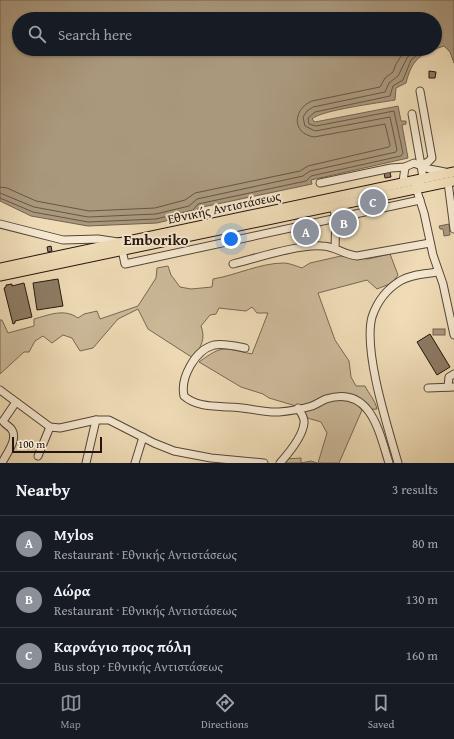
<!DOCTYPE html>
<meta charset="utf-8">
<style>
:root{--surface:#171b24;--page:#242831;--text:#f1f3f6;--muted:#9ea1a6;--line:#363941;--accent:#8c9099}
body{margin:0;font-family:"Gentium Book Plus",serif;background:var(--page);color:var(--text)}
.scale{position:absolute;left:12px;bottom:10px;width:90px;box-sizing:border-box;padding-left:4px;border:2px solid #23140d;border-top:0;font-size:11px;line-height:14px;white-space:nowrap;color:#23140d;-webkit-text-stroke:3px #f5e8d0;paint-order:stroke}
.you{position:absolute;left:231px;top:239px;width:14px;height:14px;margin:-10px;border:3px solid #fff;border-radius:50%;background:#1a73e8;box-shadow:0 0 0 6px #1a73e833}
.badge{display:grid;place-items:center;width:26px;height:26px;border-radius:50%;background:var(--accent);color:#fff;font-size:13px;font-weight:700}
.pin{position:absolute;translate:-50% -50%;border:2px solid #fff;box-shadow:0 1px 4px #0006}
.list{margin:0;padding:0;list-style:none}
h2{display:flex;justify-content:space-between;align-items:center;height:52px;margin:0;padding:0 16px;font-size:17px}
h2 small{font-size:13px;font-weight:400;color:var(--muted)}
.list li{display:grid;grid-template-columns:26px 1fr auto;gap:12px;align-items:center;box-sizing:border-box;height:56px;padding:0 16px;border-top:1px solid var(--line)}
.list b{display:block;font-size:15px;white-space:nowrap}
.list p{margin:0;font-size:13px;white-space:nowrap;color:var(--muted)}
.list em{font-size:13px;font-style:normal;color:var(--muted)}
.icon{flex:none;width:22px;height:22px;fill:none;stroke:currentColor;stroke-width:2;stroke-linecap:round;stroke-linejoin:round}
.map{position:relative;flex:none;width:454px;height:463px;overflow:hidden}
.search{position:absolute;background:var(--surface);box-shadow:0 1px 3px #0004;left:12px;right:12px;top:12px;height:44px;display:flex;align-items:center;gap:10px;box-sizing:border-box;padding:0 14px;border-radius:22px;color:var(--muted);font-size:15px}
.sheet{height:220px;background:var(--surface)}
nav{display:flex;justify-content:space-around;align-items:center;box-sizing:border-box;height:56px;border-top:1px solid var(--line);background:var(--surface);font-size:11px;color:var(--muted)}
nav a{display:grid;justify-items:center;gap:2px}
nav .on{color:var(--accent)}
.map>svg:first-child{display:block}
.green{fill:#ccba9a;stroke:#786754}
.water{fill:#aa987d;stroke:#746350}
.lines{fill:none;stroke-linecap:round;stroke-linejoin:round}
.shore{stroke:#665645;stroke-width:1}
.building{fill:#8d7c65;stroke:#23140d}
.minor-casing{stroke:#564638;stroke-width:9}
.major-casing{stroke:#23140d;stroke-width:11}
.minor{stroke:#f5e8d0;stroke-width:7}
.major{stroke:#efdcb7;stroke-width:9}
.labels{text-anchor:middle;stroke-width:4;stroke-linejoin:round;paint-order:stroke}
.street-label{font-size:13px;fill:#23140d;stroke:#f5e8d0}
.quarter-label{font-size:15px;font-weight:bold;fill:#23140d;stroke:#f5e8d0}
</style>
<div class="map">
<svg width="454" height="463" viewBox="0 0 454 463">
<rect width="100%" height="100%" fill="#efdcb7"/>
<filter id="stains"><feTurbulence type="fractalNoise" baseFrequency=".005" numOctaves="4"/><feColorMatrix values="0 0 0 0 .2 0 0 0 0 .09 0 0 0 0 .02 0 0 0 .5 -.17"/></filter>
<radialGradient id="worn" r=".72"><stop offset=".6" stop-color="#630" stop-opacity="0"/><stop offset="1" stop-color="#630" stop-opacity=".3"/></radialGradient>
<g class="green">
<path d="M 390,254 L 398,275 L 392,283 L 377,289 L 367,280 L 318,293 L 335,340 L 349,361 L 351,377 L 356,386 L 365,386 C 369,394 375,400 377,409 L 362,410 L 339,463 L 318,463 L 327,433 L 321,422 C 310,418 300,419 296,406 L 269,398 L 263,394 L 241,387 L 199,362 C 224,344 223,348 252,354 L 268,313 L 257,313 L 252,307 L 246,311 L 219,308 L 216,314 L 210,315 L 201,326 C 206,339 201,347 193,358 L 148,329 L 138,309 L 118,319 L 93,348 L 80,351 L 72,338 L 63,335 L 52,343 L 43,336 L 35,341 L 29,352 L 24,352 L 0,374 L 0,320 L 2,320 L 8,333 L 34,326 L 34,319 C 49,315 64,308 78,318 L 84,314 L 97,311 L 100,319 L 138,306 L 156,278 L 157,268 L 168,266 L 171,275 L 180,287 L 191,289 L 212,287 L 213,279 C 237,275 260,263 284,263 C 289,263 296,266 302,268 L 310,263 L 341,256 L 368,259 Z"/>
<polygon points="301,458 301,463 311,461 317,463 283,463 285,459"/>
</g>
<g class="water">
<path d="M 0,0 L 454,0 L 454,63 L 450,52 L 444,46 L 435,49 L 435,19 L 19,19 L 19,49 L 434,49 C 416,57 411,64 406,83 L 396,88 L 395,100 C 379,103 321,110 312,119 L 315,122 L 398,106 L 401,121 L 406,121 L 406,124 L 402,125 L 408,158 L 311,180 L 312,184 L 198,208 L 199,213 L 157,223 L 88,226 L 31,216 L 0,201 Z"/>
<polygon points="449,224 450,235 444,236 443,229 440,229 439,226"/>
<rect x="433" y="329" width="12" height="6"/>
</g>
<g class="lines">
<g class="shore">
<path d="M 0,187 L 7,188 L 36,201 L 89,211 L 155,208 L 185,200 L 195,193 L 300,171 L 308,166 L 389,147 L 390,145 L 385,124 L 314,137 C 291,133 293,109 312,101 L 380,87 L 385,78 L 393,72 L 396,64 L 406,49"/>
<polyline points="0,193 34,207 88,217 156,214 189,206 197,199 303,176 310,171 396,152 397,150 390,117 315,131 305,126 303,117 307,111 313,107 385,92 389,83 398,76 407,58 415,49"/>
<polyline points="0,198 33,212 88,222 156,219 193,210 198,204 306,181 311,176 401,156 403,153 394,111 316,126 309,124 308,118 315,112 390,96 393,86 403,80 411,60 424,49"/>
</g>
</g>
<g class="building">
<polygon points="429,71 436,72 435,78 429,78"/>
<polygon points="390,172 391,177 385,178 384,173"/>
<polygon points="51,246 52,251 48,252 47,247"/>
<polygon points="58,279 63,306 37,310 33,283"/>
<polygon points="24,283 32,317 15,321 15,323 13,324 4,288 6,287 6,285 12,284 12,286"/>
<polygon points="430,334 450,367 437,375 417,342"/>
</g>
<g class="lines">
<g class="minor-casing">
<g id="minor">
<polyline points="420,91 432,158 428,162 421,165 423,178 418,183 416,188 424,213 433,255 443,284 454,335"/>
<polyline points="412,114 421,165"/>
<polyline points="403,182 405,167"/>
<polyline points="448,182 454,229"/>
<polyline points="320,183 391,168 405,167 414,163 429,169 445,172"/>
<polyline points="333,206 336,218 335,248"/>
<polyline points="0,224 63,240 98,239 118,242"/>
<polyline points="122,250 125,264 420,200"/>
<path d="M 233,264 C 257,258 299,244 322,246 C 335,246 344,255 357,256 L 430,243"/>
<path d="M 245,348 C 235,346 223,343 214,345 C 195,350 180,378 184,396 C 196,407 215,406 230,407 C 247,407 263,413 279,412 C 290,411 302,409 312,406 C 317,404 321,401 326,399 C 371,385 379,432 389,463"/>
<polyline points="448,387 449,377 454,374"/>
<polyline points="428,388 454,387"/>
<polyline points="0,390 50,427 60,428 96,420 109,420 154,443 174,451 211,458 264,463"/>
<polyline points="38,456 50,427"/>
<path d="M 2,463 C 6,454 18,440 12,430 C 10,426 5,425 3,421 L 16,402"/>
<polyline points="86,463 96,420"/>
<polyline points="135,463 143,437"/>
<path d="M 280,463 C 288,454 303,436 304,423 C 305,418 301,413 298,408"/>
<path d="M 398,463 C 388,428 363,351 372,317 C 377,302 387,289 400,281 C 411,274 426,274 438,272"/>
</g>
</g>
<g class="major-casing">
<g id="major">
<polyline points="0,268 454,172"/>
<polyline points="0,276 454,181"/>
</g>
</g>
<use href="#minor" class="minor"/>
<use href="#major" class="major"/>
</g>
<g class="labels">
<g class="street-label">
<text transform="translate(224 207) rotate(-12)" y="5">Εθνικής Αντιστάσεως</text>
</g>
<g class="quarter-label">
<text x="156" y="245">Emboriko</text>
</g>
</g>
<rect width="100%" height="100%" filter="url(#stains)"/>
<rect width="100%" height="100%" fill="url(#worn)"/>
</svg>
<div class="scale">100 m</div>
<div class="you"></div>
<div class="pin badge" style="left:306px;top:232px">A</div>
<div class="pin badge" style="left:344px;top:223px">B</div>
<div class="pin badge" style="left:373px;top:202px">C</div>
<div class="search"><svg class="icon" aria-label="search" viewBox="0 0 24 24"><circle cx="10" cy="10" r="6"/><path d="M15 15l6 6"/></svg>Search here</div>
</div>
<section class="sheet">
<h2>Nearby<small>3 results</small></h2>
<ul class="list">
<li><span class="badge">A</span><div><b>Mylos</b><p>Restaurant · Εθνικής Αντιστάσεως</p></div><em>80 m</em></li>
<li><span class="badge">B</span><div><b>Δώρα</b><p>Restaurant · Εθνικής Αντιστάσεως</p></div><em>130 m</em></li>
<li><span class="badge">C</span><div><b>Καρνάγιο προς πόλη</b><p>Bus stop · Εθνικής Αντιστάσεως</p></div><em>160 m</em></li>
</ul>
</section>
<nav>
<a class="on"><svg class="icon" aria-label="map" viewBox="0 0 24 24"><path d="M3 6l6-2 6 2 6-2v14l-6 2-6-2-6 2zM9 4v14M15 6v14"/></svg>Map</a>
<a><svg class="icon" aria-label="directions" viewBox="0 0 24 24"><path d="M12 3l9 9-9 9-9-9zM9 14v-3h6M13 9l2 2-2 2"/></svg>Directions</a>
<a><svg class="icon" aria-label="saved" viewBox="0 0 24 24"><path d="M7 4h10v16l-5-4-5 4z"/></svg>Saved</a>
</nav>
